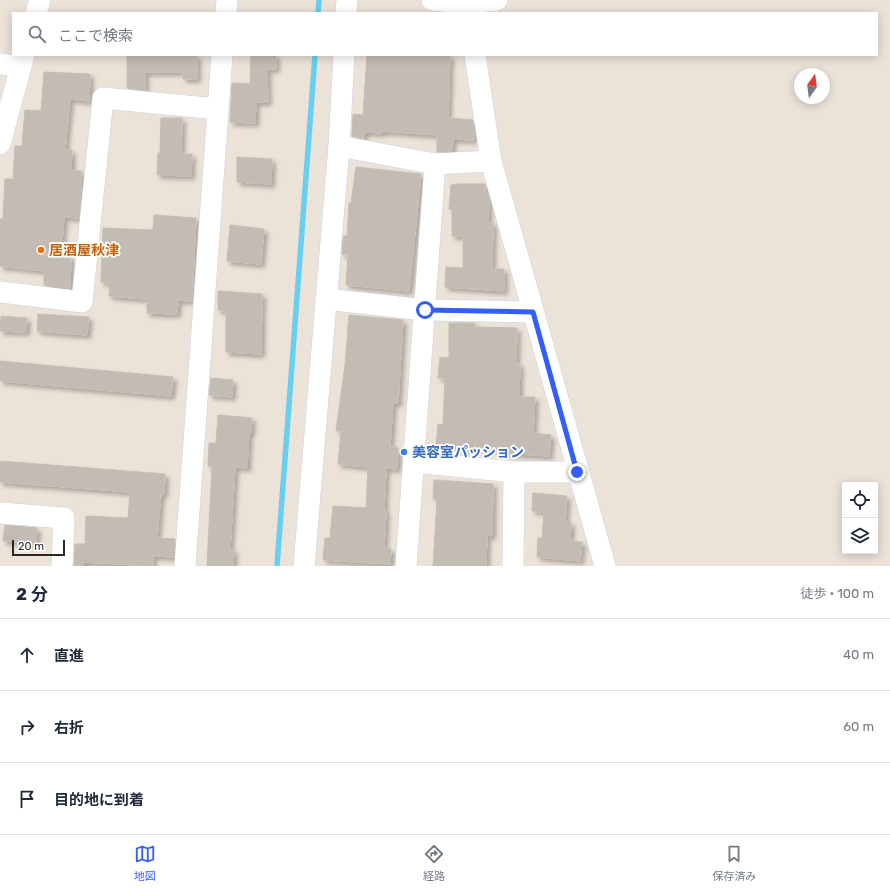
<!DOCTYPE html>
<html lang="ja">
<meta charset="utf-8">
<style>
:root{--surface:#fff;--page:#f2f2f3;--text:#1f2937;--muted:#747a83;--line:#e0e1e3;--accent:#345efc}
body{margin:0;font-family:Rubik,"Noto Sans JP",sans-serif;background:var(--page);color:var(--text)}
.controls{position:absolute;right:12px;bottom:12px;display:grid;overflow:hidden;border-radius:0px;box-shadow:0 2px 10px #0003}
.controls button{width:36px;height:36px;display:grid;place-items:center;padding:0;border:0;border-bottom:1px solid var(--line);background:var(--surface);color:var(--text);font:20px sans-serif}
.compass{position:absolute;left:794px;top:68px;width:36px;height:36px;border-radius:50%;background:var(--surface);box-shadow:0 2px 10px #0003;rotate:14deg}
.scale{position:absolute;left:12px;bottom:10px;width:53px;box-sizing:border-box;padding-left:4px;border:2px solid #282828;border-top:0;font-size:11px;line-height:14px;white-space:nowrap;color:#282828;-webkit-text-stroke:3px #fff;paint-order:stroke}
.stop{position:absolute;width:12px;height:12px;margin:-9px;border:3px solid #345efc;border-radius:50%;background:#fff}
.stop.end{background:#345efc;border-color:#fff;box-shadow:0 1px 4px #0008}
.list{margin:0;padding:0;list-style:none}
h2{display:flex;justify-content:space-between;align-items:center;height:52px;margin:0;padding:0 16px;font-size:17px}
h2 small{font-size:13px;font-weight:400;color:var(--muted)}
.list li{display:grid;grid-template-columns:26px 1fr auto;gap:12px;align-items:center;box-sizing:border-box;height:72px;padding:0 16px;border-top:1px solid var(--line)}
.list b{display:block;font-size:15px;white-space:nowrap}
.list em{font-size:13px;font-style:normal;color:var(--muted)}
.icon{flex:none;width:22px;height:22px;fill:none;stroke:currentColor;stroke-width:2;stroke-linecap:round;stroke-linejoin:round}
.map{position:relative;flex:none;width:890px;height:566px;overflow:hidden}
.search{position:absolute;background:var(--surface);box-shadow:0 2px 10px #0003;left:12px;right:12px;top:12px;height:44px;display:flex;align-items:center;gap:10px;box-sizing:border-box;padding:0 14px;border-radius:0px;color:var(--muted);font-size:15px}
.sheet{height:268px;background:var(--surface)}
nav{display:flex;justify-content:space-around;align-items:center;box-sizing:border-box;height:56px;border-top:1px solid var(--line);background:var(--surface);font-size:11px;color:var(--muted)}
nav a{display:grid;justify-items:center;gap:2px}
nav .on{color:var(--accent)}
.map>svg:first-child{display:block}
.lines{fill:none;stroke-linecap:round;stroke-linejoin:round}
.stream{stroke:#68cff0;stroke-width:5.5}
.building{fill:#c3bcb5;stroke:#c6beb3;filter:url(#shadow)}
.minor-casing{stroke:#ced2e1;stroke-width:22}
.minor{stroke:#fff;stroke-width:21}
.route{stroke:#345efc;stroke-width:5}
.food-dot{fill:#e8710a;stroke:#fff;stroke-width:1.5}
.shop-dot{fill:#3f7fe0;stroke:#fff;stroke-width:1.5}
.labels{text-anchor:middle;stroke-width:3.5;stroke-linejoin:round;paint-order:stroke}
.food-label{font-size:14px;font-weight:bold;fill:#c56008;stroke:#fff;text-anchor:start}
.shop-label{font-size:14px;font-weight:bold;fill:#366cbe;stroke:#fff;text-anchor:start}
</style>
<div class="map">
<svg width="890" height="566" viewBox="0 0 890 566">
<defs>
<filter id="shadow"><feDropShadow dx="3.5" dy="3.5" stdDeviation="2" flood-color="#0004"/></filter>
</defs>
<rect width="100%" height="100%" fill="#ebe2d8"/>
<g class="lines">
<g class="stream">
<polyline points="318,13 319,0"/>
<polyline points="277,566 315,55"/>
</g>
</g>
<g class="building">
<polygon points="127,55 197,55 197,79 183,79 183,72 145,72 145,90 127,88"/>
<polygon points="251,55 276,55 276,69 267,69 268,102 256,102 255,123 230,122 232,83 250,84"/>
<polygon points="367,55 450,55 448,118 473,120 474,140 453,139 452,151 437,152 437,135 382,131 382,133 364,132 364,138 352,136 353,114 363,115"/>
<polygon points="44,72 90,74 89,101 70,99 65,150 72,150 71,171 82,171 79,218 64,217 61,256 71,257 70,288 44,285 44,271 0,266 0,219 3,219 5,179 13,179 15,146 22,146 25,110 41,111"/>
<polygon points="161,118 182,118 181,154 192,154 191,176 157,175 158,153 160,153"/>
<polygon points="237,157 272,159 271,184 237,182"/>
<polygon points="356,167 421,174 409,291 346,285 348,255 342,254 343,239 344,236 347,236 349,203 351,203"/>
<polygon points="457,184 485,184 485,192 488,194 489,198 488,223 493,223 492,269 504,269 504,291 445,287 446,267 463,268 463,236 452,236 452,209 449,209 451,185"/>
<polygon points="154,215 196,218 192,301 178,300 177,314 147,313 147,299 109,296 110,283 101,282 103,228 153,230"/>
<polygon points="230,225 264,229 261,264 227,261"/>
<polygon points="218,291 262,294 261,354 226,352 226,311 218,310"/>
<polygon points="38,314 89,317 87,335 37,331"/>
<polygon points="349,315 403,320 398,403 393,403 390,447 398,448 397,469 386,468 384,511 386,511 384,548 391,549 390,564 323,560 325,538 330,538 333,506 366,508 368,467 338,464 341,431 336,431 345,365"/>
<polygon points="1,316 27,318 26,332 0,331"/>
<polygon points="449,323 475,323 475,327 517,328 516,364 520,364 519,397 535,397 533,433 551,435 549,456 504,453 504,448 471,447 471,449 436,446 438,424 443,425 445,378 438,378 440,357 449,358"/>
<polygon points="0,361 173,377 171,396 0,381"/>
<polygon points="211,378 233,380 232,397 209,395"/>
<polygon points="218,415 252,418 251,433 249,433 247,468 235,467 230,550 234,550 233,566 207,566 212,466 208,466 209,443 216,443"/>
<polygon points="0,461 165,474 164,494 161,494 157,538 175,539 174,557 153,556 153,566 84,562 83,566 74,566 75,544 85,544 86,516 128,518 130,492 0,482"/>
<polygon points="434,480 493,484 492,536 487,535 486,566 433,566 437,499 433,499"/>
<polygon points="533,493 567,496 565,522 571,523 570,541 582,542 580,561 537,557 538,538 542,538 544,512 532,511"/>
<polygon points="5,525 37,528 36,543 3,541"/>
</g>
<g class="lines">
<g class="minor-casing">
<g id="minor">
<polyline points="432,0 467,3 497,0"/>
<polyline points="36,13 40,0"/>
<polyline points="226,13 227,0"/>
<polyline points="346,13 347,0"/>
<polyline points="344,55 339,146 435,164"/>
<polyline points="475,55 491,161 605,566"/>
<polyline points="0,64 20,67"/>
<polyline points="0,144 24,55"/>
<polyline points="0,292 82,302 103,98 218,109"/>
<polyline points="326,299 425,310 533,312"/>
<polyline points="414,462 514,472 577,472"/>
<polyline points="0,513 64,518 62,566"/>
<polyline points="185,566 222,55"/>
<polyline points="304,566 339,146"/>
<polyline points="406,566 435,164 491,161"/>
<polyline points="513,566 514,472"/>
</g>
</g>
<use href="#minor" class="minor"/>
</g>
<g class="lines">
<polyline class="route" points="425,310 533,312 577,472"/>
</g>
<circle class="food-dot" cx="41" cy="250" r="4"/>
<circle class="shop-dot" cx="404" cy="452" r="4"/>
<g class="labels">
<g class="food-label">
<text x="49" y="255">居酒屋秋津</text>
</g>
<g class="shop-label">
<text x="412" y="457">美容室パッション</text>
</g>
</g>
</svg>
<div class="controls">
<button><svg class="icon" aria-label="locate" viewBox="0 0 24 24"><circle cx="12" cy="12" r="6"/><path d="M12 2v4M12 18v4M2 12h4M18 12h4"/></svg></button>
<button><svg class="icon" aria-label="layers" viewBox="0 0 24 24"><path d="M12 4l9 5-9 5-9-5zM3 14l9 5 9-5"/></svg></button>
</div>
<svg class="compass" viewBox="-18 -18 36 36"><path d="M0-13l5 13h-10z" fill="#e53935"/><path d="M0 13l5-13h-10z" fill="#747a83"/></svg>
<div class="scale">20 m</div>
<div class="stop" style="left:425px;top:310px"></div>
<div class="stop end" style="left:577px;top:472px"></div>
<div class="search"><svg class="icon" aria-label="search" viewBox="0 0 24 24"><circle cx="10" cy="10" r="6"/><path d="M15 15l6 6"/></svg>ここで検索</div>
</div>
<section class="sheet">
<h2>2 分<small>徒歩 · 100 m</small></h2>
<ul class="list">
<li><svg class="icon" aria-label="ahead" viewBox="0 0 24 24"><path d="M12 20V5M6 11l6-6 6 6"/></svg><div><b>直進</b></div><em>40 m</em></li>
<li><svg class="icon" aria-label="right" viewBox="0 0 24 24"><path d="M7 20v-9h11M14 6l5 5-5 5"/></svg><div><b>右折</b></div><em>60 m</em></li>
<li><svg class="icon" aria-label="arrive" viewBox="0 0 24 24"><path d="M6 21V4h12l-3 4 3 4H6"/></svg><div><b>目的地に到着</b></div></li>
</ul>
</section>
<nav>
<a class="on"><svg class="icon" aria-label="map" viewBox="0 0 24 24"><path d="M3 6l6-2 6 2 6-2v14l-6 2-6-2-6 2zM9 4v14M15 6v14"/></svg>地図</a>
<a><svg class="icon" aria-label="directions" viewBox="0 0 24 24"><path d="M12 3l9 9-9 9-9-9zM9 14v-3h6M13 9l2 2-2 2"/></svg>経路</a>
<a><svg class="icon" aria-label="saved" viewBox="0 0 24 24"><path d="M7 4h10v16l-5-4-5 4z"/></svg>保存済み</a>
</nav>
